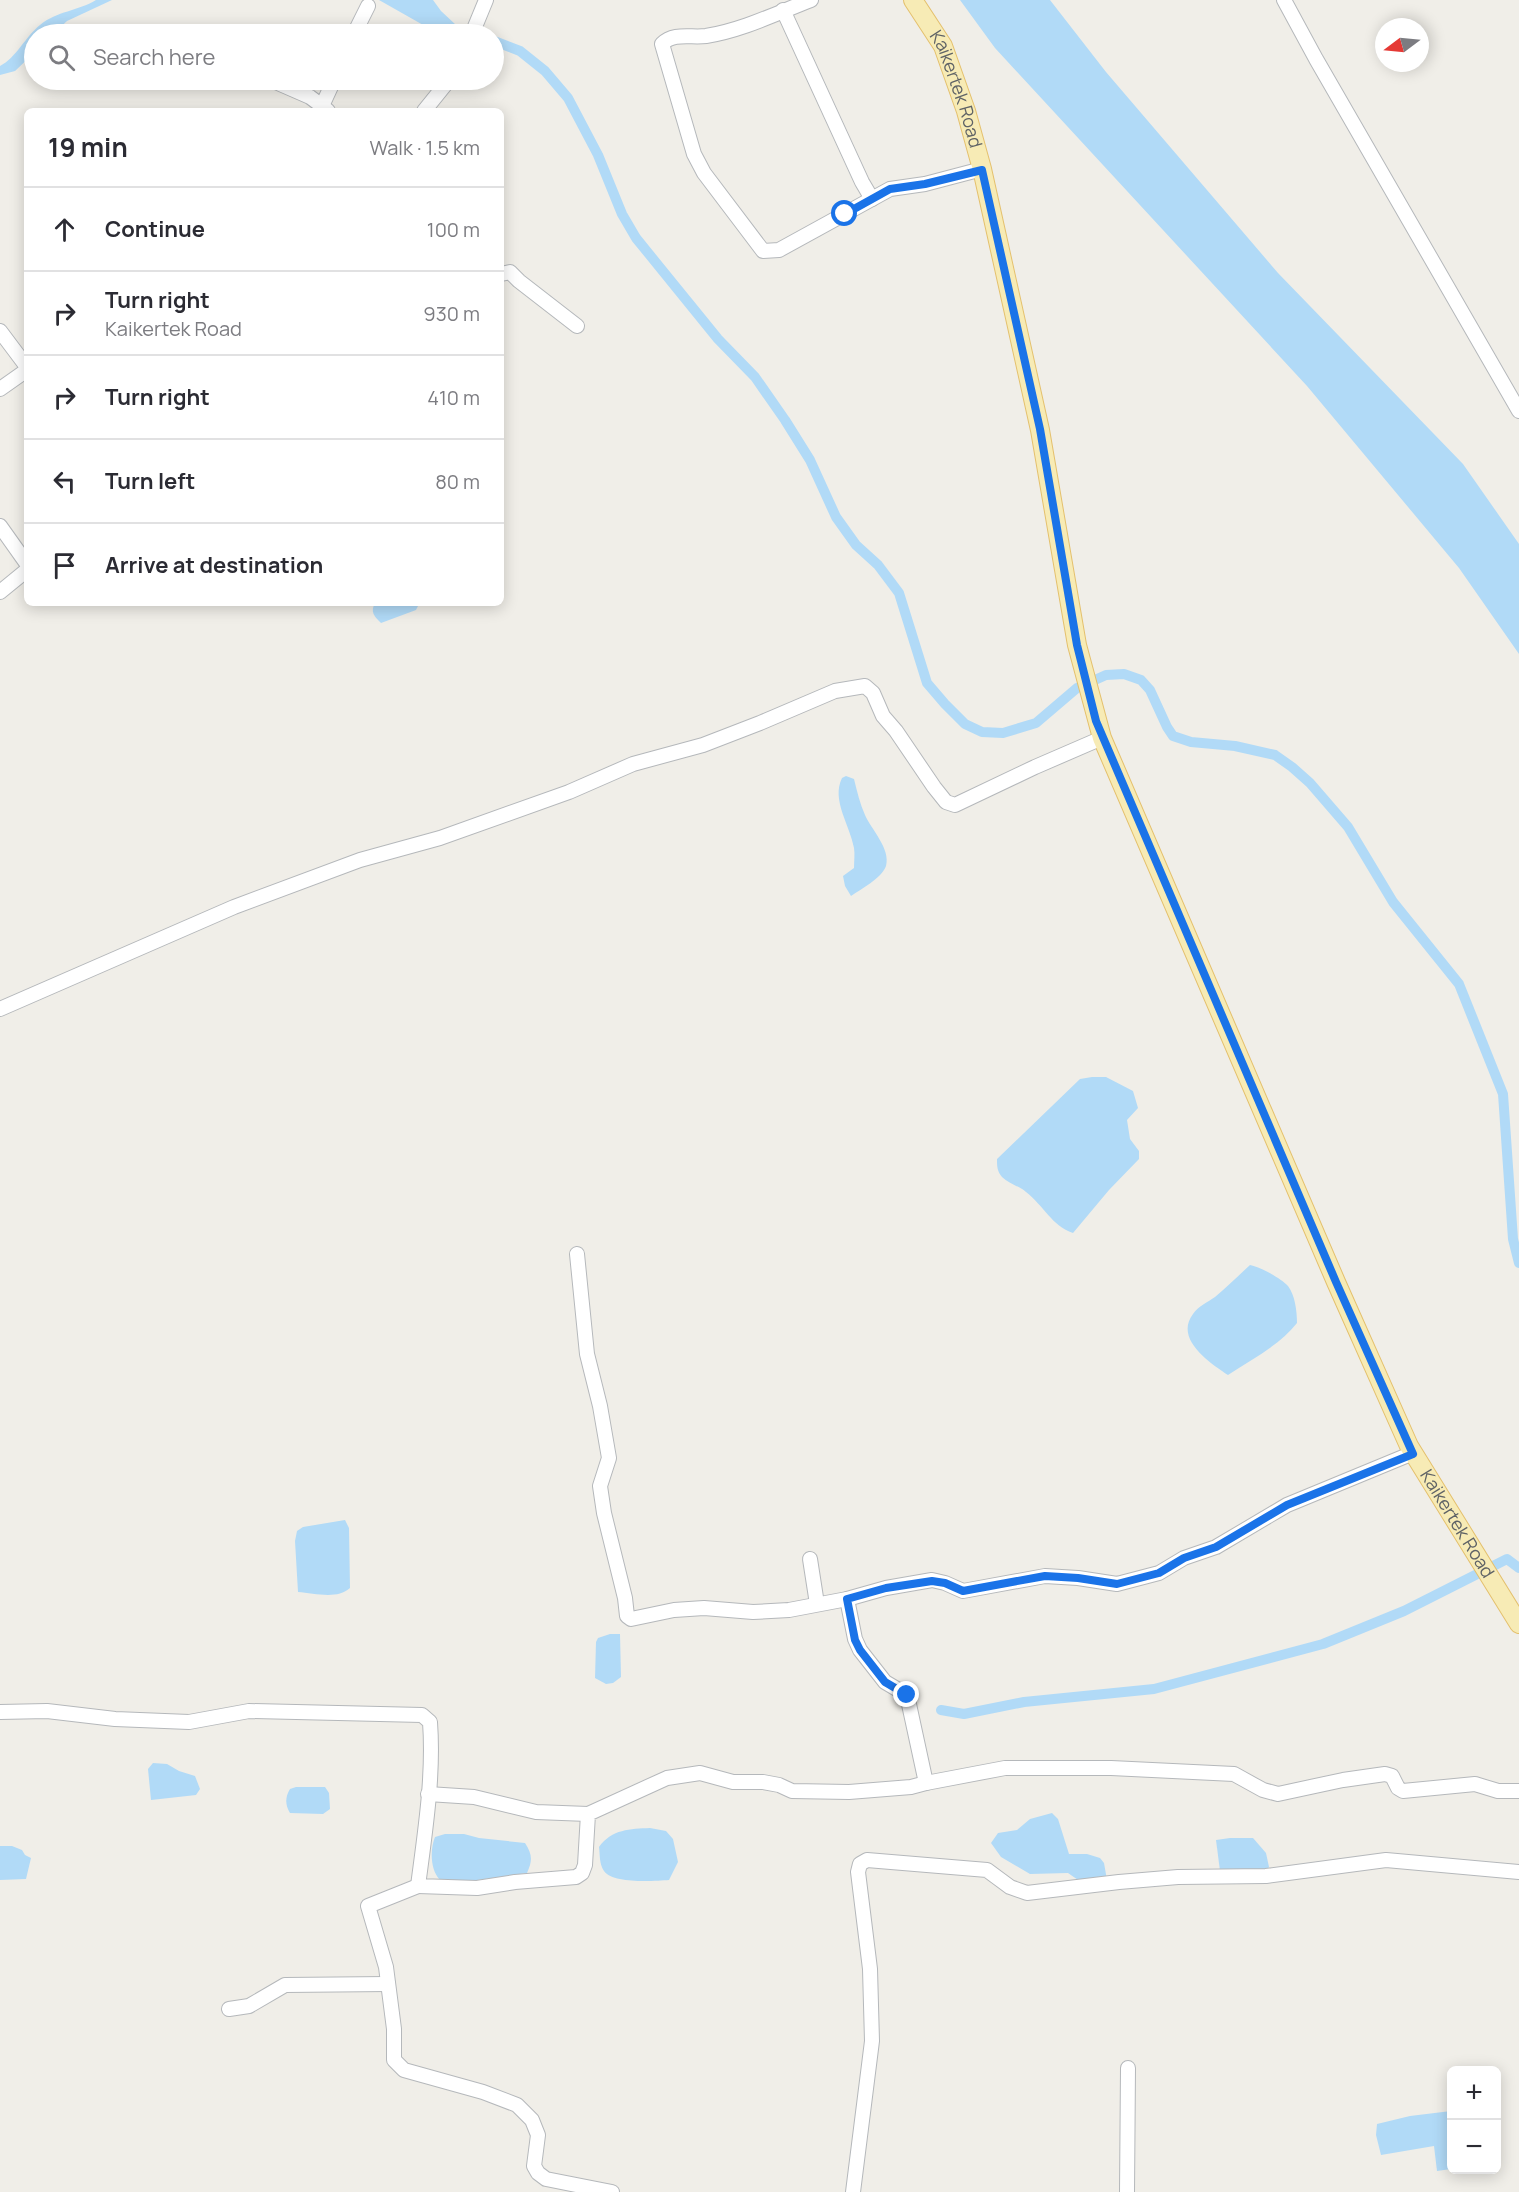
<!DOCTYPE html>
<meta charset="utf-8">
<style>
:root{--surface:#fff;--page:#f7f7f7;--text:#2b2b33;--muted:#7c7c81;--line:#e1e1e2}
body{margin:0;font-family:Manrope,sans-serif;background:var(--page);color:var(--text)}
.controls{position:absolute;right:18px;bottom:18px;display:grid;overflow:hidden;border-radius:9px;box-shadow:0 3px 15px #0003}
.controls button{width:54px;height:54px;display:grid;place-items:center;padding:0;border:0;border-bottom:2px solid var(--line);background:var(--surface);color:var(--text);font:30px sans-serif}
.compass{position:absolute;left:1375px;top:18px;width:54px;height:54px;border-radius:50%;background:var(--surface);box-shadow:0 3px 15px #0003;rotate:254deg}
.stop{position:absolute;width:18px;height:18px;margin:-14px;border:4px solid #1a73e8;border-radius:50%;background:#fff}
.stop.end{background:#1a73e8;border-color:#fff;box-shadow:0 2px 6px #0008}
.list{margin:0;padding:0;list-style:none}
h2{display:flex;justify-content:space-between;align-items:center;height:78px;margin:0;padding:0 24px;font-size:26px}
h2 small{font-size:20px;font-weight:400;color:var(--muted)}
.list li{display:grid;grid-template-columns:39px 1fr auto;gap:18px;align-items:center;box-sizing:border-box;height:84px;padding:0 24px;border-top:2px solid var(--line)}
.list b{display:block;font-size:22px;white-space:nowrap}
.list p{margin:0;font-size:20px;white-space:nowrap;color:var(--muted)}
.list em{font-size:20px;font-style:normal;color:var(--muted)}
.icon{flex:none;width:33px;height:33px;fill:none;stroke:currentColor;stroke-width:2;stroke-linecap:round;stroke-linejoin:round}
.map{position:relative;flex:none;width:1519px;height:2192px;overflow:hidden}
.search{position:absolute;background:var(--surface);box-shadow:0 3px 15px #0003;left:24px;top:24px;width:480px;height:66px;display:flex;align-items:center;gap:15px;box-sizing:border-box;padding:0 21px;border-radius:33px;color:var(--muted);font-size:22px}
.panel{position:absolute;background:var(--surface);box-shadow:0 3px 15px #0003;left:24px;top:108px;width:480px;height:498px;border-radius:9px}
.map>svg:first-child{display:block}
.water{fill:#b1daf7}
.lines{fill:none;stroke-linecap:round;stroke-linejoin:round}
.canal{stroke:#b1daf7;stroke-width:10}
.minor-casing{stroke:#b5b8bb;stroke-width:16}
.major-casing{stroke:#e4c06d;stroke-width:20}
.minor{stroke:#fff;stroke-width:14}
.major{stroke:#f7ebb5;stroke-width:18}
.route{stroke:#1a73e8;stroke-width:8}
.labels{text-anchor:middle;stroke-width:4.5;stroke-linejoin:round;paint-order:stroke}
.street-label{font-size:18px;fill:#5f6366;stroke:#fff}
</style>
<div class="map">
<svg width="1519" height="2192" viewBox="0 0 1519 2192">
<rect width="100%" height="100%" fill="#f0eee8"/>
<g class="water">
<path d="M 96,0 L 112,0 L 67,21 L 53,34 L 34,34 L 34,53 L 15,71 L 0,75 L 0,66 C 16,58 25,37 40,25 C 57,11 78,11 96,0 Z"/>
<polygon points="379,0 433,0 441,11 456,25 452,34 439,34"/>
<polygon points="960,0 1050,0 1106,72 1278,273 1463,464 1519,544 1519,654 1459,568 1307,386 995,48"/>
<path d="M 375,603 L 417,603 L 418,606 L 416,610 L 381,623 C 374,616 370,612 375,603 Z"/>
<path d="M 846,776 L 854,779 C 857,791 860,804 865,815 C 871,829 891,849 886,866 C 881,879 861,889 851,896 L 845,886 L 843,876 L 854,868 C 854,861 855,854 854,848 C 850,825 831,800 842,778 Z"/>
<path d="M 1092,1077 L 1106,1077 L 1133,1091 L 1138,1108 L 1127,1120 L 1130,1139 L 1139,1151 L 1139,1159 L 1109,1190 L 1073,1233 C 1052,1226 1043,1205 1026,1192 C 1019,1186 1009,1184 1002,1177 C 997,1171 997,1166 997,1159 L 1080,1079 Z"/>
<path d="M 1250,1265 C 1260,1267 1281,1278 1288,1286 C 1295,1295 1297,1311 1297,1323 C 1280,1345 1252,1359 1228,1375 C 1210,1363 1174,1339 1193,1314 C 1198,1306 1208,1302 1215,1297 C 1227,1287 1238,1276 1250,1265 Z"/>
<path d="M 345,1520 L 349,1528 L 350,1588 C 337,1600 314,1593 298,1592 L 295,1541 L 297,1531 L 303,1527 Z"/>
<polygon points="610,1634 620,1634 621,1677 613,1683 606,1684 595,1678 596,1642 598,1638"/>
<polygon points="153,1763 167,1764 179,1771 195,1776 200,1789 196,1795 151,1800 148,1769"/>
<path d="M 296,1787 L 325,1787 L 329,1793 L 330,1809 L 323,1814 L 290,1813 C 285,1805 285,1797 290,1789 Z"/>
<polygon points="1052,1813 1058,1819 1069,1854 1087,1854 1100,1858 1104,1863 1107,1880 1081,1882 1068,1873 1030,1874 1001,1857 991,1843 998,1833 1017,1830 1030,1819"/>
<path d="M 650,1828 L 666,1831 L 673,1839 L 678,1862 L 669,1880 C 653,1881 613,1884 604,1871 C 599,1864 600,1854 599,1847 C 612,1829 630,1829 650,1828 Z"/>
<path d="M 445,1834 L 464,1834 L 479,1838 L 525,1843 C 532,1854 533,1860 527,1873 L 449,1884 C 446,1882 443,1882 440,1880 C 430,1870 430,1849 435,1837 Z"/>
<polygon points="1230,1838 1253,1838 1266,1853 1269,1867 1265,1872 1220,1871 1216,1840"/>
<polygon points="0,1846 12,1846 22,1850 25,1855 31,1858 26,1879 0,1880"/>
<polygon points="1451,2111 1451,2169 1437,2171 1434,2146 1381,2155 1376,2135 1377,2124 1410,2116"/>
</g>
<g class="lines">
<g class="canal">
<polyline points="440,24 453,30 477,34"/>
<polyline points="494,41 520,51 545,71 568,98 598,155 622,214 636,238 718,339 755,377 785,420 810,460 836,517 856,545 878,565 899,593 927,683 945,704 965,724 982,732 1003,733 1036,723 1077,688 1106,675 1124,674 1141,680 1150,690 1167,727 1173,736 1191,742 1235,746 1275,755 1292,767 1310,783 1348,827 1393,902 1459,984 1503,1094 1513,1239 1519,1263"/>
<polyline points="941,1710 964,1714 1024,1702 1154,1689 1323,1644 1404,1611 1507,1559 1519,1568"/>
</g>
<g class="minor-casing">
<g id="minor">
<path d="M 811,0 C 777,13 743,30 706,36 C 691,38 674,32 662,44 L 694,154 L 704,173 L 763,251 L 779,250 L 890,189 L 925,184 L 982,169"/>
<polyline points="1284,0 1316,59 1519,411"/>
<polyline points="783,10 862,182 872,199"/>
<polyline points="354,34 368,6"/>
<polyline points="472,34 486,0"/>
<polyline points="271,80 310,97 322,106 320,111"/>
<polyline points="328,111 322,106 334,80"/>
<polyline points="424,111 449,80"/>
<polyline points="501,274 510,272 519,281 577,326"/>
<polyline points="0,331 27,367"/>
<polyline points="0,389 27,370"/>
<polyline points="0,526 27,564"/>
<polyline points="0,592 27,570"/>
<polyline points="0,1009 234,907 360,860 440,838 569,792 633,764 703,745 760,723 835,691 865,686 873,693 883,716 896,731 934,787 946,802 955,805 1035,767 1102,738"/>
<polyline points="577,1254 587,1354 600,1406 609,1458 600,1486 604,1513 625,1598 627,1616 631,1619 674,1610 704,1608 753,1612 789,1610 847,1599"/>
<polyline points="810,1559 817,1604"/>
<path d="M 0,1712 L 47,1711 L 115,1719 L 189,1722 L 249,1711 L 422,1715 L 430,1722 C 434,1776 425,1832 418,1886 L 477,1888 L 515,1882 L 576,1877 L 582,1873 L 585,1865 L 588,1814 L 667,1778 L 700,1773 L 733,1782 L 763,1782 L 779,1785 L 792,1791 L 849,1792 L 911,1787 L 926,1783 L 907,1695 L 885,1682 L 860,1650 L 855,1639 L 847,1599 L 886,1588 L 932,1580 L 945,1583 L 963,1591 L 1045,1576 L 1078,1578 L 1117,1584 L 1159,1573 L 1184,1558 L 1216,1547 L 1287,1505 L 1413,1453"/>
<polyline points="926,1783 1005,1768 1111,1768 1234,1774 1263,1790 1278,1794 1343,1780 1385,1774 1392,1776 1398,1788 1403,1791 1475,1784 1498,1791 1519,1791"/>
<polyline points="428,1794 474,1797 536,1812 588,1814"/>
<polyline points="418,1886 368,1906 386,1967 394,2029 394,2060 404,2070 483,2092 517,2105 532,2120 538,2135 534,2166 538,2173 546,2179 612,2192"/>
<polyline points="229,2009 249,2006 285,1985 388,1984"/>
<polyline points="853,2192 872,2041 870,1969 858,1872 860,1864 867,1860 987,1870 1010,1887 1027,1893 1119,1882 1178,1877 1266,1876 1386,1860 1519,1872"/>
<polyline points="1127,2192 1128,2068"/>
</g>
</g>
<g class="major-casing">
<g id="major">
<path id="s1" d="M 913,0 L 943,46 L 966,111 L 982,169 L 1040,430 L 1077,645 L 1102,738 L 1336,1282 L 1409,1446 L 1519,1624"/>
</g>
</g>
<use href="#minor" class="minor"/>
<use href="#major" class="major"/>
</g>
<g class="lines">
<polyline class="route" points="845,214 890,189 925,184 982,170 1040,429 1077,645 1096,721 1336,1282 1413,1454 1287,1505 1216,1547 1184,1558 1159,1573 1117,1584 1078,1578 1045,1576 963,1591 945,1583 932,1581 886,1588 847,1599 855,1640 860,1650 885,1682 907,1695"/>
</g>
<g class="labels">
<g class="street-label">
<text dy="6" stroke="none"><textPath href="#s1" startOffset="100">Kaikertek Road</textPath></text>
<text dy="6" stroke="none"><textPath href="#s1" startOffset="1629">Kaikertek Road</textPath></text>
</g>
</g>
</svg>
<div class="controls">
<button>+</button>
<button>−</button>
</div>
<svg class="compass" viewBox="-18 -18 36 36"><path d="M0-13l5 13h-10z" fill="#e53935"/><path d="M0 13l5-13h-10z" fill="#7c7c81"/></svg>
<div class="stop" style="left:845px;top:214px"></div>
<div class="stop end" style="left:907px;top:1695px"></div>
<div class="search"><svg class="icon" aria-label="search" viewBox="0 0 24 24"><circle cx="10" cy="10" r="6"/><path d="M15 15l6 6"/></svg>Search here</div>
<section class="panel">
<h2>19 min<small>Walk · 1.5 km</small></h2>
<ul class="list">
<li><svg class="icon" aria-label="ahead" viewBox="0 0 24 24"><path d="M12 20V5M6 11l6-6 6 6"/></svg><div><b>Continue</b></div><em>100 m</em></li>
<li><svg class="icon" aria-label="right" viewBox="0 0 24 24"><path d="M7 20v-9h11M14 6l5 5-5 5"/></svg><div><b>Turn right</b><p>Kaikertek Road</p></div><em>930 m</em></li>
<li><svg class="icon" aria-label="right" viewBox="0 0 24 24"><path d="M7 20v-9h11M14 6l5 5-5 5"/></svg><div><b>Turn right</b></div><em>410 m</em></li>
<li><svg class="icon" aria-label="left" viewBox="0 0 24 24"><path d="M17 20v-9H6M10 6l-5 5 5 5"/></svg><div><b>Turn left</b></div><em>80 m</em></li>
<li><svg class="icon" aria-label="arrive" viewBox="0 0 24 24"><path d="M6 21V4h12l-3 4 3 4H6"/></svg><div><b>Arrive at destination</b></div></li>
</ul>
</section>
</div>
